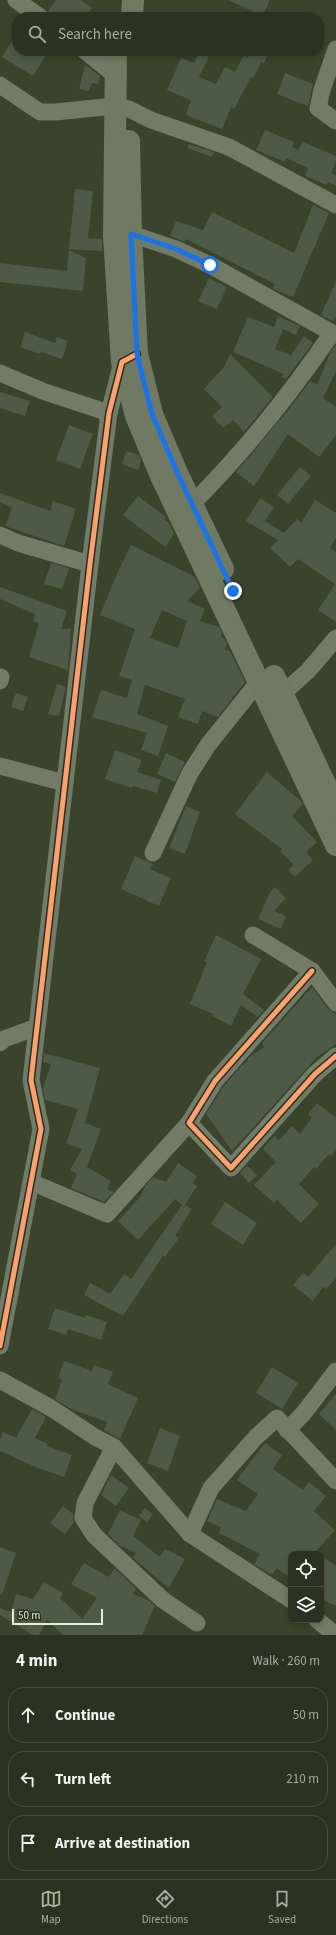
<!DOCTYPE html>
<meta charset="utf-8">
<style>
:root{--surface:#2c3221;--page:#343a2a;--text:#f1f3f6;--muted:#a6aaa5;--line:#484d3f;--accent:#a9b39c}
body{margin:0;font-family:"Source Sans 3",sans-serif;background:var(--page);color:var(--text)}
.controls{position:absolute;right:12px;bottom:12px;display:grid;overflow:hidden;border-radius:8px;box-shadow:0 2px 6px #0003}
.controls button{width:36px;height:36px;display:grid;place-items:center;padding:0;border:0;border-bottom:1px solid var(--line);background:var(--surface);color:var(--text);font:20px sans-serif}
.scale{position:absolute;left:12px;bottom:10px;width:91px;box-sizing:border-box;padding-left:4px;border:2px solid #e5f0d8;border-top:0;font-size:11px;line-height:14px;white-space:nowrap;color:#e5f0d8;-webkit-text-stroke:3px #28301d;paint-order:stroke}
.stop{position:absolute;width:12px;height:12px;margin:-9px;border:3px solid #1a73e8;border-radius:50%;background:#fff}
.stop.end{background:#1a73e8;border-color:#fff;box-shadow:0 1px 4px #0008}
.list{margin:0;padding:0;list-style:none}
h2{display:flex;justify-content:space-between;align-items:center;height:52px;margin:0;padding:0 16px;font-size:17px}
h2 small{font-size:13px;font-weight:400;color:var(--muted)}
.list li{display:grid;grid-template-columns:26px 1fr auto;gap:12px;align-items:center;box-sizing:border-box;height:56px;margin:0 8px 8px;padding:0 8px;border:1px solid var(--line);border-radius:16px}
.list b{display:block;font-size:15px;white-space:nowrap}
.list em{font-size:13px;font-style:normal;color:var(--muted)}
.icon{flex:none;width:22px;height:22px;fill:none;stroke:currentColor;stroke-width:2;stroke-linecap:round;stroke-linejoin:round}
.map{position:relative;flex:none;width:336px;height:1635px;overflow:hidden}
.search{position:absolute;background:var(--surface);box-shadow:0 2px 6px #0003;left:12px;right:12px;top:12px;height:44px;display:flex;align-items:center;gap:10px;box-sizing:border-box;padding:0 14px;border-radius:16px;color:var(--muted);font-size:15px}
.sheet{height:244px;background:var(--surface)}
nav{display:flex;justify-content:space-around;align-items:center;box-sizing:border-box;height:56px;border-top:1px solid var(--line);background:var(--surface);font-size:11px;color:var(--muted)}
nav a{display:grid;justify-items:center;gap:2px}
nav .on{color:var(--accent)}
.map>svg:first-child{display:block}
.building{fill:#4c5a47;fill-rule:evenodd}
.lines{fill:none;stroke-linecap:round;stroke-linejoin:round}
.minor{stroke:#727a68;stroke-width:17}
.major{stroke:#707962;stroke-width:22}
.cycleway-casing{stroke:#28301d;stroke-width:8}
.cycleway{stroke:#fca06f;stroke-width:5}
.route{stroke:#1a73e8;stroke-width:5}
</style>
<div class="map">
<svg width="336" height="1635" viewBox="0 0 336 1635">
<rect width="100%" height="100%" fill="#3a432c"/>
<g class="building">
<polygon points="56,0 81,0 92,8 86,17 52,17 48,11"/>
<polygon points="228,0 270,0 263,16"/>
<polygon points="17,33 17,51 41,51 47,54 33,76 2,57"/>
<polygon points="199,51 210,54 199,77 216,84 225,67 235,72 244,55 248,58 251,51 270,51 264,63 261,62 253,78 251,77 234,109 231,107 222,129 186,115 191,100 167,90 181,58 194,63"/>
<polygon points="85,65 100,76 98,84 92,83 89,91 79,89"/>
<polygon points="285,73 313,84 308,106 277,94"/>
<polygon points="265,130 294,142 292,147 298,150 303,142 336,156 336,162 331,173 336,175 336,186 328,182 327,185 305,176 308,168 286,158 285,162 256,150"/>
<polygon points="189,144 214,152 212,157 187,148"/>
<polygon points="75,189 93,191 88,238 102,239 102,251 69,249"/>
<polygon points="313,205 329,213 293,297 273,289 275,284 186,239 185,242 170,236 176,221 203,230 212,212 294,253"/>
<polygon points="69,250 86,258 83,291 0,282 0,263 67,271"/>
<polygon points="209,278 227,287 217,309 198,301"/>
<polygon points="336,281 336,316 333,321 321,315"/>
<polygon points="278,316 300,326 296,335 283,329 275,349 291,355 304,336 313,343 286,379 282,377 284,374 233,352 248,317 274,327"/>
<polygon points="25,332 55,343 57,337 68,341 62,359 41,352 40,354 20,347"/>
<polygon points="336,345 336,371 323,398 336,407 336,435 319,457 288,434 254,486 236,472 289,409 310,381 317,385 331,351"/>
<polygon points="230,354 273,397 244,432 233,420 223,428 212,416 222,407 204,389 224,367"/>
<polygon points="0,392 30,401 25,416 0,408"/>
<polygon points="69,425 93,434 80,469 56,460"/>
<polygon points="126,451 139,455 141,461 138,470 122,464"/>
<polygon points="300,467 311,476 288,504 277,495"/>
<polygon points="0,493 50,511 53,501 76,509 64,546 5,526 12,508 0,502"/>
<polygon points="138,496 166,517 164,519 170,524 174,534 165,547 123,515"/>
<polygon points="260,498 274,507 265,521 284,533 297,519 301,523 315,500 336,513 336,538 330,548 336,552 336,622 318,610 335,584 298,559 290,567 270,548 278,540 246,521"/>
<path d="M 131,545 L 195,577 L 200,588 L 187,601 L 205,609 L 200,621 L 219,627 L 222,633 L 221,637 L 224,638 L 227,644 L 225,650 L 230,651 L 245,682 L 218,717 L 202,711 L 198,724 L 178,717 L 185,699 L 145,685 L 137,714 L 168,726 L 158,756 L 141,750 L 147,733 L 92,717 L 101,690 L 127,698 L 132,680 L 119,676 L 135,629 L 100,615 L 116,576 ZM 162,610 L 187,621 L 178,648 L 150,638 Z"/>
<polygon points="51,563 69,568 62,589 44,584"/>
<polygon points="0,587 67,611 61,629 71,629 68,670 29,657 39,623 33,621 35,614 0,599"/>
<polygon points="57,684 66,687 59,716 48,714"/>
<polygon points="16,693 28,697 23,711 11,707"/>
<polygon points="115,750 142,760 137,772 161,780 157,793 133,786 132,788 105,779"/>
<polygon points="166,753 185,762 175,782 157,774"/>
<polygon points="267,772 302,802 303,804 292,816 317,842 306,852 313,860 295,877 288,870 294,865 280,851 282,849 235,814"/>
<polygon points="186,806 200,812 185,854 169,848"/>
<polygon points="135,856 153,864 150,869 171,878 159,906 121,889"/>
<polygon points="275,887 286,898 274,911 286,916 281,929 258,919 270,892"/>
<polygon points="216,935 261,959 243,994 264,1010 258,1017 241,1005 231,1026 212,1016 213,1014 190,1004 207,962 204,961"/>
<polygon points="312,987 328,1009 336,1014 336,1044 316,1058 232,1151 206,1114 223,1087 241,1066 248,1061 248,1058 264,1047 262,1043"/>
<polygon points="44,1053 100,1068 85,1123 101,1129 87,1167 111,1181 107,1189 114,1192 104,1202 71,1188 77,1174 70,1170 82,1149 66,1143 78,1109 45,1100 43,1088 51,1064 43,1062"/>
<polygon points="317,1103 336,1118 336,1150 331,1156 329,1154 316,1169 314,1167 299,1184 319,1204 301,1223 277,1200 274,1203 254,1185 276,1162 263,1149 274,1136 279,1140 292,1126 300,1134 312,1118 308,1114"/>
<polygon points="178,1163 197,1176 192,1183 197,1186 185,1205 192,1209 175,1236 179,1238 165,1257 163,1256 123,1316 84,1295 90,1283 110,1294 124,1274 131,1279 182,1205 175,1199 138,1240 118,1221 141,1196 145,1186 153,1177 166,1182"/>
<polygon points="247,1165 257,1175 249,1183 240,1173"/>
<polygon points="225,1202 257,1223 243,1245 211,1224"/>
<polygon points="336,1244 336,1278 326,1289 323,1287 313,1301 293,1285 303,1273 308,1277"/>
<polygon points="55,1308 85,1318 86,1315 107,1322 101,1340 68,1329 66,1335 48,1329"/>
<polygon points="64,1361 92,1371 94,1365 113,1372 108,1384 138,1398 120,1439 104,1430 107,1422 71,1409 55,1399 62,1380 58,1378"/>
<polygon points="272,1367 298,1383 282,1409 256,1393"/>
<polygon points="336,1394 336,1430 319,1414"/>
<polygon points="32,1409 46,1417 35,1438 48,1444 47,1446 72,1455 64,1477 38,1468 0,1451 0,1440 3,1432 16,1438"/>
<polygon points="160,1428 180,1436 168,1471 147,1463"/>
<polygon points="265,1443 282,1455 273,1469 303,1490 309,1482 326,1496 314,1511 335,1530 314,1554 291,1554 291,1579 277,1568 272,1575 254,1564 260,1554 219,1533 221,1527 207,1521 217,1499 246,1511 258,1494 237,1480"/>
<polygon points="111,1475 129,1488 116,1506 101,1495"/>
<polygon points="63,1506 73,1514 74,1522 65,1534 50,1523"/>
<polygon points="145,1508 153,1514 147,1522 139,1516"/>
<polygon points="120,1510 141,1520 133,1536 160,1557 165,1549 185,1559 169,1588 133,1558 136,1553 119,1545 108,1534"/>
<polygon points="0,1547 16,1553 2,1595 0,1594"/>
<polygon points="321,1555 336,1566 336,1606 321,1599"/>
<polygon points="84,1563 109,1577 114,1569 120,1573 136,1589 133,1594 150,1601 155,1606 142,1635 63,1635 47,1620 39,1635 33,1635 0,1615 0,1608 11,1612 16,1594 33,1599 44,1582 63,1593 60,1598 82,1619 97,1598 71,1584"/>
</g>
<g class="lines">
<g class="minor">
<polyline points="16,0 40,17"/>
<polyline points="336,49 322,90 318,108 336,121"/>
<polyline points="85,51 116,76"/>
<polyline points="0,85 40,112 55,112 115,106 129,109 151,120 229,147 336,205"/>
<polyline points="131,234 176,249 210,265 336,335"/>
<polyline points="0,373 45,392 109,413"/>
<path d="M 192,504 C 244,452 291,393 332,333"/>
<polyline points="0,535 18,543 90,564"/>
<polyline points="0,681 1,677"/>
<polyline points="282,694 308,671 336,638"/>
<polyline points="0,766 65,783"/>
<polyline points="153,853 190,773 208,745 259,681"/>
<polyline points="253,935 312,971 336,1003"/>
<polyline points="312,971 215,1081 189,1123 231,1168 315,1074 336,1056"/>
<polyline points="0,1043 4,1039 37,1027"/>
<polyline points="31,1182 107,1214 189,1123"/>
<polyline points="0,1346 41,1129 31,1080 90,564 109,413 122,362"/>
<polyline points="0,1380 51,1408 95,1437 114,1447 190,1534 291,1600"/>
<polyline points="287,1430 303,1414 336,1371"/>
<polyline points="114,1447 85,1503 83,1518 94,1535 163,1600 197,1623"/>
<polyline points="190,1534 211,1488 256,1437 277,1418 336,1481"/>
<polyline points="317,1620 336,1635"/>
</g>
<g class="major">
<polyline points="132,17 133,0"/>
<polyline points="116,51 114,236 122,362 136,416 161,476 336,845"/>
<polyline points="129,141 131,234 137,354 152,414 177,473 223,569"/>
<polyline points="274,676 336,807"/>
</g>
<g class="cycleway-casing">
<g id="cycleway">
<polyline points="312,971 215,1081 189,1123 231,1168 315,1074 336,1056"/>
<polyline points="0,1346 41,1129 31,1080 90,564 109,413 122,362 137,354"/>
</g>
</g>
<use href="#cycleway" class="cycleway"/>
</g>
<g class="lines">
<polyline class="route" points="210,265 176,249 131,234 137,354 152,414 177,472 233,591"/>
</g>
</svg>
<div class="controls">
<button><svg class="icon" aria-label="locate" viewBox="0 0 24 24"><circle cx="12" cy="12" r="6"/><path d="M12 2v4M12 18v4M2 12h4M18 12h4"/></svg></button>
<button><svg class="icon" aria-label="layers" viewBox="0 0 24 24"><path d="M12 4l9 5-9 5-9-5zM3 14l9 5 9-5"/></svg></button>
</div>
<div class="scale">50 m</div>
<div class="stop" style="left:210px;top:265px"></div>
<div class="stop end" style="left:233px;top:591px"></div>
<div class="search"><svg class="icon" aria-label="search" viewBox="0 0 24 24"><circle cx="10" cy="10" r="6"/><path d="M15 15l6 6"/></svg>Search here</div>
</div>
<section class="sheet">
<h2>4 min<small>Walk · 260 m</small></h2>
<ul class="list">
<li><svg class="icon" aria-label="ahead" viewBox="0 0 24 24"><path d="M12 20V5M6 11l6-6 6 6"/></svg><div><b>Continue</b></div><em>50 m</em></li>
<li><svg class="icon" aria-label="left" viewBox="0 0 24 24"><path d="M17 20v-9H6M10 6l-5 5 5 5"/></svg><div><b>Turn left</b></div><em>210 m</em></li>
<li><svg class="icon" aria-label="arrive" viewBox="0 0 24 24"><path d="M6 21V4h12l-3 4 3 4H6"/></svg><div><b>Arrive at destination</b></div></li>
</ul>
</section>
<nav>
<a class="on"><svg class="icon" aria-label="map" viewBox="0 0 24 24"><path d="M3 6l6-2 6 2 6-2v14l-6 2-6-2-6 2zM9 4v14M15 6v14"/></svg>Map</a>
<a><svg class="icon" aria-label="directions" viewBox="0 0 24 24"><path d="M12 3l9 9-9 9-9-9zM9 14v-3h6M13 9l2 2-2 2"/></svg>Directions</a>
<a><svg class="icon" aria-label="saved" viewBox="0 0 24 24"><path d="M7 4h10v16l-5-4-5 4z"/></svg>Saved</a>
</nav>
